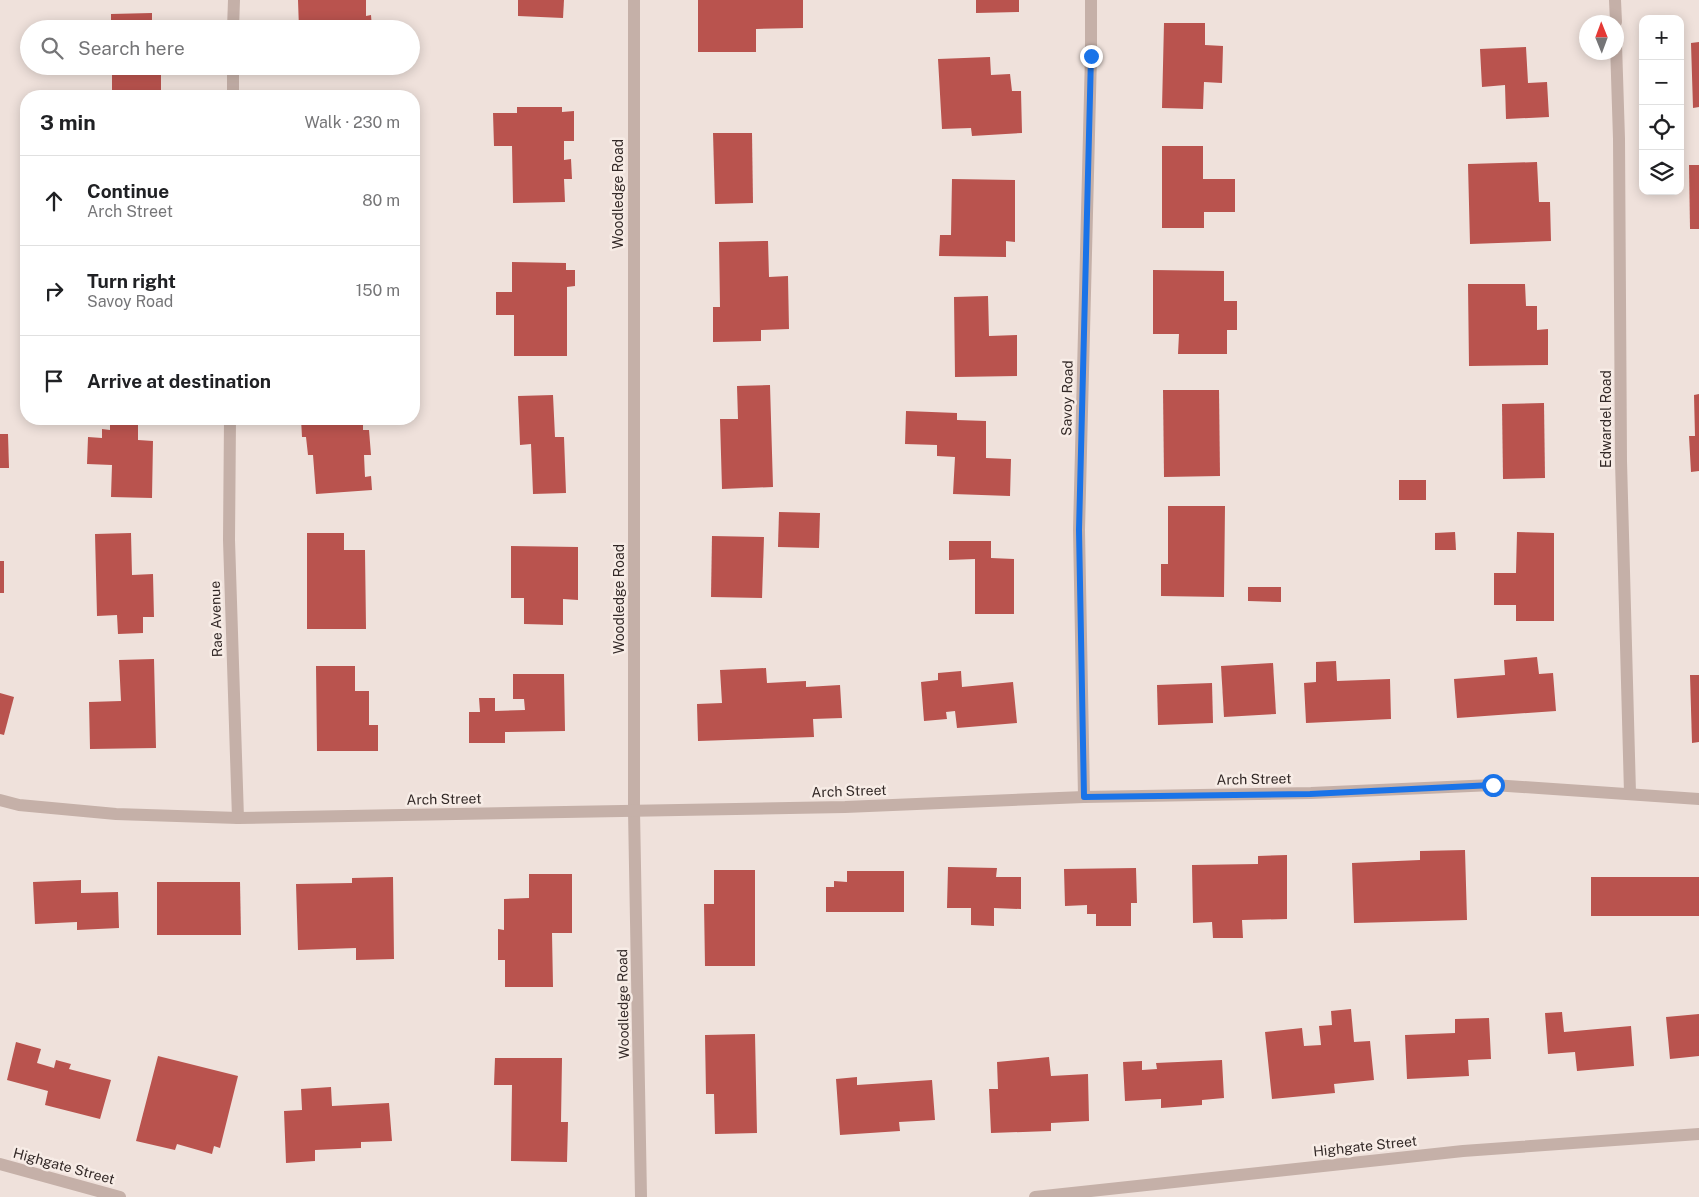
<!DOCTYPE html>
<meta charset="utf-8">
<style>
:root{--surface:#fff;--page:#f6f6f6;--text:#202124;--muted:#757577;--line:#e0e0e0}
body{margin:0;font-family:"Public Sans",sans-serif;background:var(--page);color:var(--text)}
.controls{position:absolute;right:15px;top:15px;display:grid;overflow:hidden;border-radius:10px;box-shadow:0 2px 12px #0003}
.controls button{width:45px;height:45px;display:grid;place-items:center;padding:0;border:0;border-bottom:1px solid var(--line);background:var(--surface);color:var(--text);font:25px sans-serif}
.compass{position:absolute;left:1579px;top:15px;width:45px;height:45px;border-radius:50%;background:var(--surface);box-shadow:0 2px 12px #0003;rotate:359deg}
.stop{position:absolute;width:15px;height:15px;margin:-11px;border:4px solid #1a73e8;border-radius:50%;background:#fff}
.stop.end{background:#1a73e8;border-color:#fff;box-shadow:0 1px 5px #0008}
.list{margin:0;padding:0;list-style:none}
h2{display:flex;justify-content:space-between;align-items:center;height:65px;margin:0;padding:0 20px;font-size:21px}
h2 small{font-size:16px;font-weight:400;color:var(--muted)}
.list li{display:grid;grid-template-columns:32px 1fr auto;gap:15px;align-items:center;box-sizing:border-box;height:90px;padding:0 20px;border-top:1px solid var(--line)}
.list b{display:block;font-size:19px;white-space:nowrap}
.list p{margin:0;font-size:16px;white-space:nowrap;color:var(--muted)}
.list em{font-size:16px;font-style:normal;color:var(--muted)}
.icon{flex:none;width:28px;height:28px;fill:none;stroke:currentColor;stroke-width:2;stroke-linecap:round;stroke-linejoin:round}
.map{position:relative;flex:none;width:1699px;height:1197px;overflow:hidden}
.search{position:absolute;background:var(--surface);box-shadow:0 2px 12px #0003;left:20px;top:20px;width:400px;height:55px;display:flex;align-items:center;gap:12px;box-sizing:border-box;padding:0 18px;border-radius:28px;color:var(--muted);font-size:19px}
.panel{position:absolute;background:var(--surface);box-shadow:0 2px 12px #0003;left:20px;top:90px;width:400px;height:335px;border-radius:20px}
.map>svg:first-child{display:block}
.building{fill:#b9534e}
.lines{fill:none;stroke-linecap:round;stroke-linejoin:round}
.minor{stroke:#c5b0a8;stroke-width:12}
.route{stroke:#1a73e8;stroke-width:6}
.labels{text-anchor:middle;stroke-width:5;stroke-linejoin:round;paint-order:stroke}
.street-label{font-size:14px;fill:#332927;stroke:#f7ece6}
</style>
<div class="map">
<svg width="1699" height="1197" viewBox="0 0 1699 1197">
<rect width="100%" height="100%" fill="#efe1db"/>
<g class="building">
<polygon points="298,0 366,0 366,16 371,15 372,29 299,29"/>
<polygon points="518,0 564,0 563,18 518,16"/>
<polygon points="698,0 803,0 803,28 756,29 756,52 698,52"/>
<polygon points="976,0 1019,0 1019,12 976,13"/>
<polygon points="152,13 152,29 111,29 111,14"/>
<polygon points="1164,23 1205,23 1205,45 1223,46 1222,83 1204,82 1203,109 1162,108"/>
<polygon points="1699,42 1699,107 1693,108 1691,43"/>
<polygon points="1526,47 1528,83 1547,82 1549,117 1506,119 1505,85 1482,87 1480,49"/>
<polygon points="990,57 991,75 1010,74 1012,91 1021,91 1022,133 972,136 971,128 942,129 938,59"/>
<rect x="112" y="66" width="49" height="30"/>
<polygon points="517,107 562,107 562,112 574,111 574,141 564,141 564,160 571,159 572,179 564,179 565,202 513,203 512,146 494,146 493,113 517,113"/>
<polygon points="713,133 752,133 753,203 715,204"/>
<polygon points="1162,146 1203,146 1203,179 1235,179 1235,212 1204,212 1204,228 1162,228"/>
<polygon points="1537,162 1539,202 1550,202 1551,241 1470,244 1468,164"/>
<polygon points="1689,165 1699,165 1699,229 1690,229"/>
<polygon points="952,179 1015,180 1015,242 1006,241 1006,257 939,256 940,235 951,235"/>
<polygon points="768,241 769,277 788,276 789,329 761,330 761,341 713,342 713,307 720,307 719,242"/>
<polygon points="512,262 566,263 566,270 575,270 575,286 567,287 567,356 514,356 514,315 496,315 496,292 512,292"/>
<polygon points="1153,270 1224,271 1224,301 1237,301 1237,330 1227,330 1227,354 1178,354 1179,334 1153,334"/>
<polygon points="1468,284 1525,284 1526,306 1537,306 1537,330 1548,329 1548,365 1469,366"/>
<polygon points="988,296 989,336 1017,335 1017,376 955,377 954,297"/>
<polygon points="770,385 773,487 722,489 720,419 738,419 737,386"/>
<polygon points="1163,390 1219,390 1220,476 1164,477"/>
<polygon points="1699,394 1699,471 1691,472 1689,436 1695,436 1694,395"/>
<polygon points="553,395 555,437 564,437 566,493 533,494 531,444 520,445 518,396"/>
<polygon points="1544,403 1545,478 1503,479 1502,404"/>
<polygon points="906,411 957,413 957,420 986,421 986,458 1011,459 1010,496 953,494 955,457 937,456 937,445 905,444"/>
<polygon points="110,419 138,419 138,440 153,441 152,498 111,497 112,465 87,464 88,437 102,438 102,429 110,430"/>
<polygon points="301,419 363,419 363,430 369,430 371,455 364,455 365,477 371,476 372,490 316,494 313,455 308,455 306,437 302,437"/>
<polygon points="0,434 8,434 9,468 0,468"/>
<rect x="1399" y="480" width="27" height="20"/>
<polygon points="1168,506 1225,506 1224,597 1161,596 1161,564 1168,564"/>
<polygon points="779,512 820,513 819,548 778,547"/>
<polygon points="1455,532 1456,550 1435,550 1435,533"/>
<polygon points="1517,532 1554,533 1554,621 1516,621 1516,605 1494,605 1494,573 1516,573"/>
<polygon points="131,533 132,575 153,574 154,617 143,617 143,633 118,634 117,615 97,616 95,534"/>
<polygon points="307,533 344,533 344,550 365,550 366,629 307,629"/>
<polygon points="712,536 764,537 762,598 711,597"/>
<polygon points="949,541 991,541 991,558 1014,559 1014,614 975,614 975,559 949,560"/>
<polygon points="511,546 578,547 578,600 563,599 563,625 524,624 524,598 511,598"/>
<rect x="0" y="561" width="4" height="32"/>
<polygon points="1248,587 1281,587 1281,602 1248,601"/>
<polygon points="1537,657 1539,674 1553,673 1556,711 1457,718 1454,679 1505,675 1504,660"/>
<polygon points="154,659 156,748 90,749 89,702 121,701 119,660"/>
<polygon points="1336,661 1337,681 1390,679 1391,719 1306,723 1304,683 1316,682 1316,662"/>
<polygon points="1273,663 1276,714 1224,717 1221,666"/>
<polygon points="316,666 355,666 355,691 369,691 369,725 378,725 378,751 317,751"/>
<polygon points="766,668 767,683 806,681 806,687 840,685 842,718 813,719 814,737 698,741 697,704 722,703 720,670"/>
<polygon points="961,671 962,687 1013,682 1017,723 957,728 955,711 946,712 947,719 924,721 921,682 938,680 938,673"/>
<polygon points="513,674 564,674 565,731 505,732 505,743 469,743 469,712 480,712 479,698 495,698 495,711 525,710 524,699 513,699"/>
<polygon points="1690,675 1699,675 1699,742 1692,743"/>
<polygon points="1212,683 1213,723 1158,725 1157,685"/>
<polygon points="0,693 14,697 4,735 0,734"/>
<polygon points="1465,850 1467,920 1354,923 1352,863 1420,860 1420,851"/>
<polygon points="1287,855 1287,919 1242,920 1243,938 1213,938 1212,922 1193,923 1192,865 1258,864 1258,856"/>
<polygon points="948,867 997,868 996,877 1021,877 1021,909 994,908 994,926 971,925 971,908 947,908"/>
<polygon points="1136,868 1137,903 1131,903 1131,926 1096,926 1096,914 1087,914 1087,905 1065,906 1064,869"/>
<polygon points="714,870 755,870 755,966 705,966 704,904 714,904"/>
<polygon points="847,871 904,871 904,912 826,912 826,887 834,887 834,881 847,882"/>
<polygon points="529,874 572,874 572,933 552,933 553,987 505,987 505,960 498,960 498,929 504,930 504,899 529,898"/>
<polygon points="393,877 394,959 356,960 356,948 298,950 296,884 352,883 352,878"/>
<rect x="1591" y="877" width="108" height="39"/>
<polygon points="81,880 81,893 118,892 119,928 77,930 77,922 35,924 33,882"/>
<polygon points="157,882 240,882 241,935 157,935"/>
<polygon points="1351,1009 1354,1042 1370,1041 1374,1080 1334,1084 1335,1093 1272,1099 1265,1032 1302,1028 1304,1046 1321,1045 1319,1026 1332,1025 1331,1011"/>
<polygon points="1562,1012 1564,1032 1631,1026 1634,1066 1577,1071 1575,1052 1548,1054 1545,1013"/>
<polygon points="1699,1014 1699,1056 1670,1059 1666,1017"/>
<polygon points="1489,1018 1491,1059 1468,1060 1469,1076 1407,1079 1405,1035 1455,1033 1455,1019"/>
<polygon points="755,1034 757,1133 715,1134 714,1094 706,1094 705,1035"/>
<polygon points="16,1042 41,1049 37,1063 54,1068 56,1060 71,1064 69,1069 111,1080 100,1119 45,1105 48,1091 7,1080"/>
<polygon points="158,1056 238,1076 220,1148 214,1146 212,1154 177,1144 175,1150 136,1141"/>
<polygon points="1049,1057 1051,1076 1088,1074 1089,1121 1051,1123 1051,1131 991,1133 989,1089 998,1089 997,1062"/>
<polygon points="495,1058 562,1058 561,1122 568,1122 567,1162 511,1161 512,1085 494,1085"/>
<polygon points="1222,1060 1224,1098 1202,1100 1202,1105 1161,1108 1161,1099 1125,1101 1123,1062 1142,1061 1142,1070 1157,1069 1156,1063"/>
<polygon points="857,1077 857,1085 932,1080 935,1120 899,1122 900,1131 840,1135 836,1079"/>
<polygon points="331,1087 332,1106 389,1103 392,1141 361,1142 361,1148 315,1150 315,1161 286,1163 284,1111 302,1110 301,1089"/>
</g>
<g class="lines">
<g class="minor">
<polyline points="634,0 634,811 641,1197"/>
<polyline points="1615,0 1616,22"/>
<polyline points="233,29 234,0"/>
<polyline points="1616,44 1619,139 1621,461 1630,793"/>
<polyline points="233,96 233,66"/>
<polyline points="230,419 229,540 238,818"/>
<polyline points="1084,797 1079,530 1091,55 1091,0"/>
<polyline points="0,800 19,805 116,814 238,818 845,807 1084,797 1311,793 1493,785 1699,799"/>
<polyline points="0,1164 120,1197"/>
<polyline points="1035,1197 1463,1151 1699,1134"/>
</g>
</g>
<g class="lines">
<polyline class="route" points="1091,56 1079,530 1084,797 1310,794 1493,785"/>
</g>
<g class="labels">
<g class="street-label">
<text transform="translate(618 194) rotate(-90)" y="5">Woodledge Road</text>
<text transform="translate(1067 398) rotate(-89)" y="5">Savoy Road</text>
<text transform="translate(1606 419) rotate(-90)" y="5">Edwardel Road</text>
<text transform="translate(619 599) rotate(-90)" y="5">Woodledge Road</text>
<text transform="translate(216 619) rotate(-92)" y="5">Rae Avenue</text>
<text transform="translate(1254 779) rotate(-1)" y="5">Arch Street</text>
<text transform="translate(849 791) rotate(-2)" y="5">Arch Street</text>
<text transform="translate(444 799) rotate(-1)" y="5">Arch Street</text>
<text transform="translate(623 1004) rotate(-91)" y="5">Woodledge Road</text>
<text transform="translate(1365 1146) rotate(-6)" y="5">Highgate Street</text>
<text transform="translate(64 1166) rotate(15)" y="5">Highgate Street</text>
</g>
</g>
</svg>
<div class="controls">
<button>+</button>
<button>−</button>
<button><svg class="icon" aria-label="locate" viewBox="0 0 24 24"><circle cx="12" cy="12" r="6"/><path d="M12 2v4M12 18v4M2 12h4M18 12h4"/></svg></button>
<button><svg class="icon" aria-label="layers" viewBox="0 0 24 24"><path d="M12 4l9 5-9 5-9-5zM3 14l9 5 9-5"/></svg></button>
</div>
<svg class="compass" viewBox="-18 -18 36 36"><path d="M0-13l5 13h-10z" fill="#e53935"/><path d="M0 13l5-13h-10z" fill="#757577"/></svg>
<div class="stop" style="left:1493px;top:785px"></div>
<div class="stop end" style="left:1091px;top:56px"></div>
<div class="search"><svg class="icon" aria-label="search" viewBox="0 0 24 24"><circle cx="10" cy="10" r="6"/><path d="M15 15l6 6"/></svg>Search here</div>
<section class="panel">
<h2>3 min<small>Walk · 230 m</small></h2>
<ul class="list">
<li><svg class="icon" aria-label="ahead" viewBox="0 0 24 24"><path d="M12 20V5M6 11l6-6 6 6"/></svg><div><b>Continue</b><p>Arch Street</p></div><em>80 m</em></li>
<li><svg class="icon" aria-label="right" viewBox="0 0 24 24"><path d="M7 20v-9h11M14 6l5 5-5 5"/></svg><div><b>Turn right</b><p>Savoy Road</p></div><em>150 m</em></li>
<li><svg class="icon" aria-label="arrive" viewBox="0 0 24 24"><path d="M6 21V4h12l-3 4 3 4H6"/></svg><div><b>Arrive at destination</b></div></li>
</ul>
</section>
</div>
